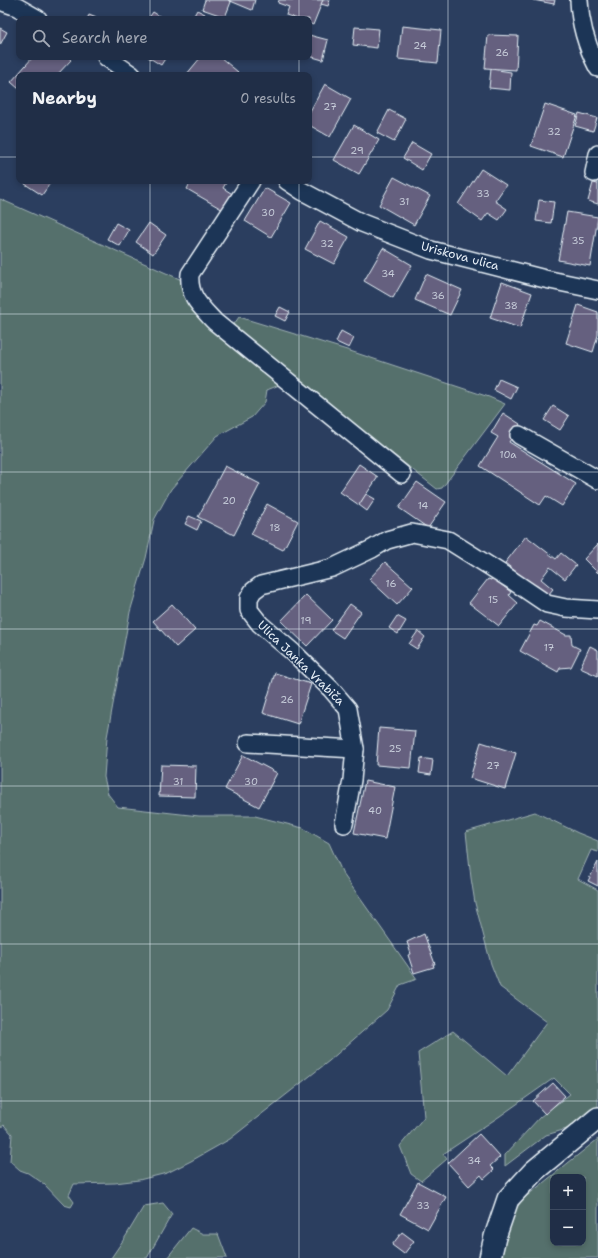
<!DOCTYPE html>
<meta charset="utf-8">
<style>
:root{--surface:#202e47;--page:#2d3a52;--text:#f1f3f6;--muted:#a2a8b4;--line:#3d4a60}
body{margin:0;font-family:"Shantell Sans",sans-serif;background:var(--page);color:var(--text)}
.controls{position:absolute;right:12px;bottom:12px;display:grid;overflow:hidden;border-radius:8px;box-shadow:0 2px 6px #0003}
.controls button{width:36px;height:36px;display:grid;place-items:center;padding:0;border:0;border-bottom:1px solid var(--line);background:var(--surface);color:var(--text);font:20px sans-serif}
.list{margin:0;padding:0;list-style:none}
h2{display:flex;justify-content:space-between;align-items:center;height:52px;margin:0;padding:0 16px;font-size:17px}
h2 small{font-size:13px;font-weight:400;color:var(--muted)}
.icon{flex:none;width:22px;height:22px;fill:none;stroke:currentColor;stroke-width:2;stroke-linecap:round;stroke-linejoin:round}
.map{position:relative;flex:none;width:598px;height:1258px;overflow:hidden}
.search{position:absolute;background:var(--surface);box-shadow:0 2px 6px #0003;left:16px;top:16px;width:296px;height:44px;display:flex;align-items:center;gap:10px;box-sizing:border-box;padding:0 14px;border-radius:8px;color:var(--muted);font-size:15px}
.panel{position:absolute;background:var(--surface);box-shadow:0 2px 6px #0003;left:16px;top:72px;width:296px;height:112px;border-radius:8px}
.map>svg:first-child{display:block}
.green{fill:#546f6c;stroke:#9eb0b2;fill-rule:evenodd}
.building{fill:#65617f;stroke:#e8f1f8}
.lines{fill:none;stroke-linecap:round;stroke-linejoin:round}
.minor-casing{stroke:#e8f1f8;stroke-width:20}
.tertiary-casing{stroke:#e8f1f8;stroke-width:24}
.minor{stroke:#1d3557;stroke-width:17}
.tertiary{stroke:#1d3557;stroke-width:21}
.grid{fill:none;stroke:#e8f1f8;stroke-width:1;stroke-opacity:0.55}
.labels{text-anchor:middle;stroke-width:3;stroke-linejoin:round;paint-order:stroke}
.number-label{font-size:10px;fill:#c7cdda}
.street-label{font-size:12px;fill:#e8f1f8;stroke:#1d3557}
</style>
<div class="map">
<svg width="598" height="1258" viewBox="0 0 598 1258">
<rect width="100%" height="100%" fill="#2b3e5f"/>
<filter id="ink" filterUnits="userSpaceOnUse"><feTurbulence type="fractalNoise" baseFrequency=".025" numOctaves="2"/><feDisplacementMap in="SourceGraphic" scale="8" xChannelSelector="R" yChannelSelector="G"/><feConvolveMatrix kernelMatrix="1 2 1 2 8 2 1 2 1" color-interpolation-filters="sRGB"/></filter>
<g filter="url(#ink)">
<g class="green">
<polygon points="0,199 184,281 284,383 267,390 265,402 252,417 217,436 171,489 154,520 146,558 130,612 107,737 104,777 108,794 118,807 199,816 255,816 303,828 329,843 343,874 417,979 400,985 387,1010 329,1061 230,1139 191,1161 167,1173 139,1180 115,1183 74,1184 69,1195 74,1202 71,1207 64,1205 44,1184 28,1173 20,1170 10,1161 12,1134 4,1125 0,1128"/>
<polygon points="239,317 347,350 489,397 505,404 442,488 437,489 385,448 346,421 230,330"/>
<polygon points="535,812 578,833 598,841 598,852 591,850 578,879 598,890 598,1109 577,1126 546,1135 505,1166 505,1155 540,1117 570,1094 554,1078 500,1116 443,1154 447,1159 421,1181 411,1174 400,1146 424,1117 418,1053 453,1031 507,1076 547,1022 500,987 491,964 475,903 471,878 466,832"/>
<path d="M 598,1139 L 598,1258 L 496,1258 L 504,1226 L 523,1199 ZM 553,1177 L 583,1177 L 583,1243 L 553,1243 Z"/>
<polygon points="163,1203 172,1214 147,1258 111,1258 126,1236 144,1206"/>
<polygon points="191,1228 203,1234 218,1234 227,1258 167,1258"/>
</g>
<g class="building">
<polygon points="205,0 228,0 231,2 225,17 202,9"/>
<polygon points="228,0 255,0 252,10"/>
<polygon points="279,0 323,0 313,25 309,23 309,19 298,19 286,15 289,7 278,3"/>
<polygon points="323,0 330,0 328,6 321,4"/>
<polygon points="533,0 555,0 554,4"/>
<polygon points="197,10 205,14 202,19 192,19"/>
<polygon points="153,12 164,19 148,19"/>
<polygon points="89,15 99,19 87,19"/>
<polygon points="402,26 441,30 438,63 398,59"/>
<polygon points="355,27 379,29 377,48 353,45"/>
<polygon points="0,28 7,32 0,45"/>
<polygon points="309,35 328,40 323,60 309,56"/>
<polygon points="488,35 518,36 516,70 485,68"/>
<polygon points="33,57 68,57 71,60 57,75 19,75 19,89 11,82"/>
<polygon points="148,57 166,57 161,65"/>
<polygon points="201,57 220,57 238,72 235,75 186,75"/>
<polygon points="491,69 511,72 510,90 489,88"/>
<polygon points="325,84 351,99 330,137 309,125 309,113"/>
<polygon points="545,104 577,115 563,157 531,146"/>
<polygon points="389,110 406,119 394,142 377,133"/>
<polygon points="579,113 597,118 593,131 575,126"/>
<polygon points="354,125 379,140 359,174 334,160"/>
<polygon points="412,143 431,154 422,170 403,158"/>
<polygon points="481,169 506,185 495,201 507,209 499,220 488,213 482,221 458,204"/>
<polygon points="394,177 430,196 414,225 379,205"/>
<polygon points="27,181 50,181 51,182 42,195 25,184"/>
<polygon points="191,181 227,181 223,188 234,195 225,211 187,189"/>
<polygon points="593,183 598,184 598,204 588,201"/>
<polygon points="265,188 291,203 271,237 245,221"/>
<polygon points="539,200 554,202 551,223 536,221"/>
<polygon points="567,212 598,217 590,266 558,260"/>
<polygon points="320,221 349,237 334,264 305,249"/>
<polygon points="116,223 129,230 120,246 107,239"/>
<polygon points="149,223 166,235 153,254 136,242"/>
<polygon points="383,248 412,265 393,298 364,281"/>
<polygon points="426,274 462,290 450,315 415,300"/>
<polygon points="502,282 532,293 520,328 490,318"/>
<polygon points="578,305 598,312 598,335 593,352 566,343"/>
<polygon points="280,307 290,312 285,321 275,316"/>
<polygon points="341,331 354,338 349,348 336,342"/>
<polygon points="499,379 517,387 511,399 494,390"/>
<polygon points="553,406 569,416 560,430 544,420"/>
<polygon points="503,413 520,424 509,442 576,484 562,506 546,496 540,505 480,466 498,437 491,433"/>
<polygon points="359,464 378,477 359,505 340,492"/>
<polygon points="225,466 260,484 234,535 198,517"/>
<polygon points="417,482 446,502 428,528 399,508"/>
<polygon points="366,494 375,499 367,511 359,505"/>
<polygon points="267,504 298,521 283,550 251,534"/>
<polygon points="189,516 201,521 197,530 185,524"/>
<polygon points="526,536 556,559 561,553 576,565 565,579 550,567 541,579 553,589 548,595 536,585 535,587 505,563"/>
<polygon points="598,544 598,573 584,559"/>
<polygon points="385,562 413,587 397,605 369,579"/>
<polygon points="492,578 511,592 509,595 518,603 499,626 469,603 488,579 491,580"/>
<polygon points="306,595 332,620 307,646 281,621"/>
<polygon points="172,604 195,630 176,647 153,621"/>
<polygon points="350,604 361,612 343,638 331,630"/>
<polygon points="397,616 406,621 398,634 389,628"/>
<polygon points="540,621 566,635 571,635 572,645 580,649 571,667 560,668 558,672 520,651 534,625 537,626"/>
<polygon points="418,631 425,637 417,649 409,644"/>
<polygon points="590,646 598,650 598,676 580,668"/>
<polygon points="275,673 311,684 298,724 263,713"/>
<polygon points="379,728 415,731 411,768 376,765"/>
<polygon points="481,742 516,753 505,789 470,778"/>
<polygon points="243,755 277,773 259,807 225,789"/>
<polygon points="421,758 433,760 431,775 419,773"/>
<polygon points="161,765 196,766 195,797 159,796"/>
<polygon points="365,781 395,787 385,839 354,833"/>
<polygon points="598,862 598,886 588,881"/>
<polygon points="424,934 435,964 433,964 434,967 414,973 408,955 411,954 407,942"/>
<polygon points="553,1083 565,1096 545,1114 533,1101"/>
<polygon points="479,1134 500,1157 490,1166 494,1170 484,1179 481,1175 469,1186 448,1163"/>
<polygon points="418,1182 446,1197 428,1229 400,1214"/>
<polygon points="402,1232 414,1241 404,1254 392,1245"/>
</g>
<g class="lines">
<g class="minor-casing">
<g id="minor">
<path d="M 579,0 C 580,24 587,47 598,68"/>
<polyline points="0,1 17,7 38,19"/>
<polyline points="106,57 132,75"/>
<polyline points="594,173 598,154"/>
<path d="M 251,181 L 190,274 C 188,296 200,306 215,322 L 402,474"/>
<polyline points="287,181 302,191 362,223 431,250 545,279 598,290"/>
<polyline points="519,435 598,480"/>
<polyline points="248,743 355,749"/>
<polyline points="344,824 352,780 355,749 348,709 331,689 295,654 260,624 249,610 249,598 253,591 261,585 332,568 372,549 387,540 412,533 448,540 510,579 547,604 566,608 598,610"/>
</g>
</g>
<g class="tertiary-casing">
<polyline id="tertiary" points="490,1258 495,1237 508,1199 534,1171 598,1118"/>
</g>
<use href="#minor" class="minor"/>
<use href="#tertiary" class="tertiary"/>
</g>
</g>
<path class="grid" d="M 150,0 L 150,19M 299,0 L 299,19M 448,0 L 448,1258M 150,57 L 150,75M 299,57 L 299,75M 0,157 L 19,157M 309,157 L 598,157M 150,181 L 150,1258M 299,181 L 299,1258M 0,314 L 598,314M 0,472 L 598,472M 0,629 L 598,629M 0,786 L 598,786M 0,944 L 598,944M 0,1101 L 598,1101"/>
<g class="labels">
<g class="number-label">
<text x="420" y="49">24</text>
<text x="502" y="56">26</text>
<text x="330" y="110">27</text>
<text x="554" y="135">32</text>
<text x="357" y="154">29</text>
<text x="483" y="197">33</text>
<text x="404" y="205">31</text>
<text x="268" y="216">30</text>
<text x="578" y="244">35</text>
<text x="327" y="247">32</text>
<text x="388" y="277">34</text>
<text x="438" y="299">36</text>
<text x="511" y="309">38</text>
<text x="508" y="458">10a</text>
<text x="229" y="504">20</text>
<text x="423" y="509">14</text>
<text x="275" y="531">18</text>
<text x="391" y="587">16</text>
<text x="493" y="603">15</text>
<text x="306" y="624">19</text>
<text x="549" y="651">17</text>
<text x="287" y="703">26</text>
<text x="395" y="752">25</text>
<text x="493" y="769">27</text>
<text x="178" y="785">31</text>
<text x="251" y="785">30</text>
<text x="375" y="814">40</text>
<text x="474" y="1164">34</text>
<text x="423" y="1209">33</text>
</g>
<g class="street-label">
<text transform="translate(460 256) rotate(15)" y="4">Uriskova ulica</text>
<text transform="translate(301 663) rotate(44)" y="4">Ulica Janka Vrabiča</text>
</g>
</g>
</svg>
<div class="controls">
<button>+</button>
<button>−</button>
</div>
<div class="search"><svg class="icon" aria-label="search" viewBox="0 0 24 24"><circle cx="10" cy="10" r="6"/><path d="M15 15l6 6"/></svg>Search here</div>
<section class="panel">
<h2>Nearby<small>0 results</small></h2>
<ul class="list">
</ul>
</section>
</div>
